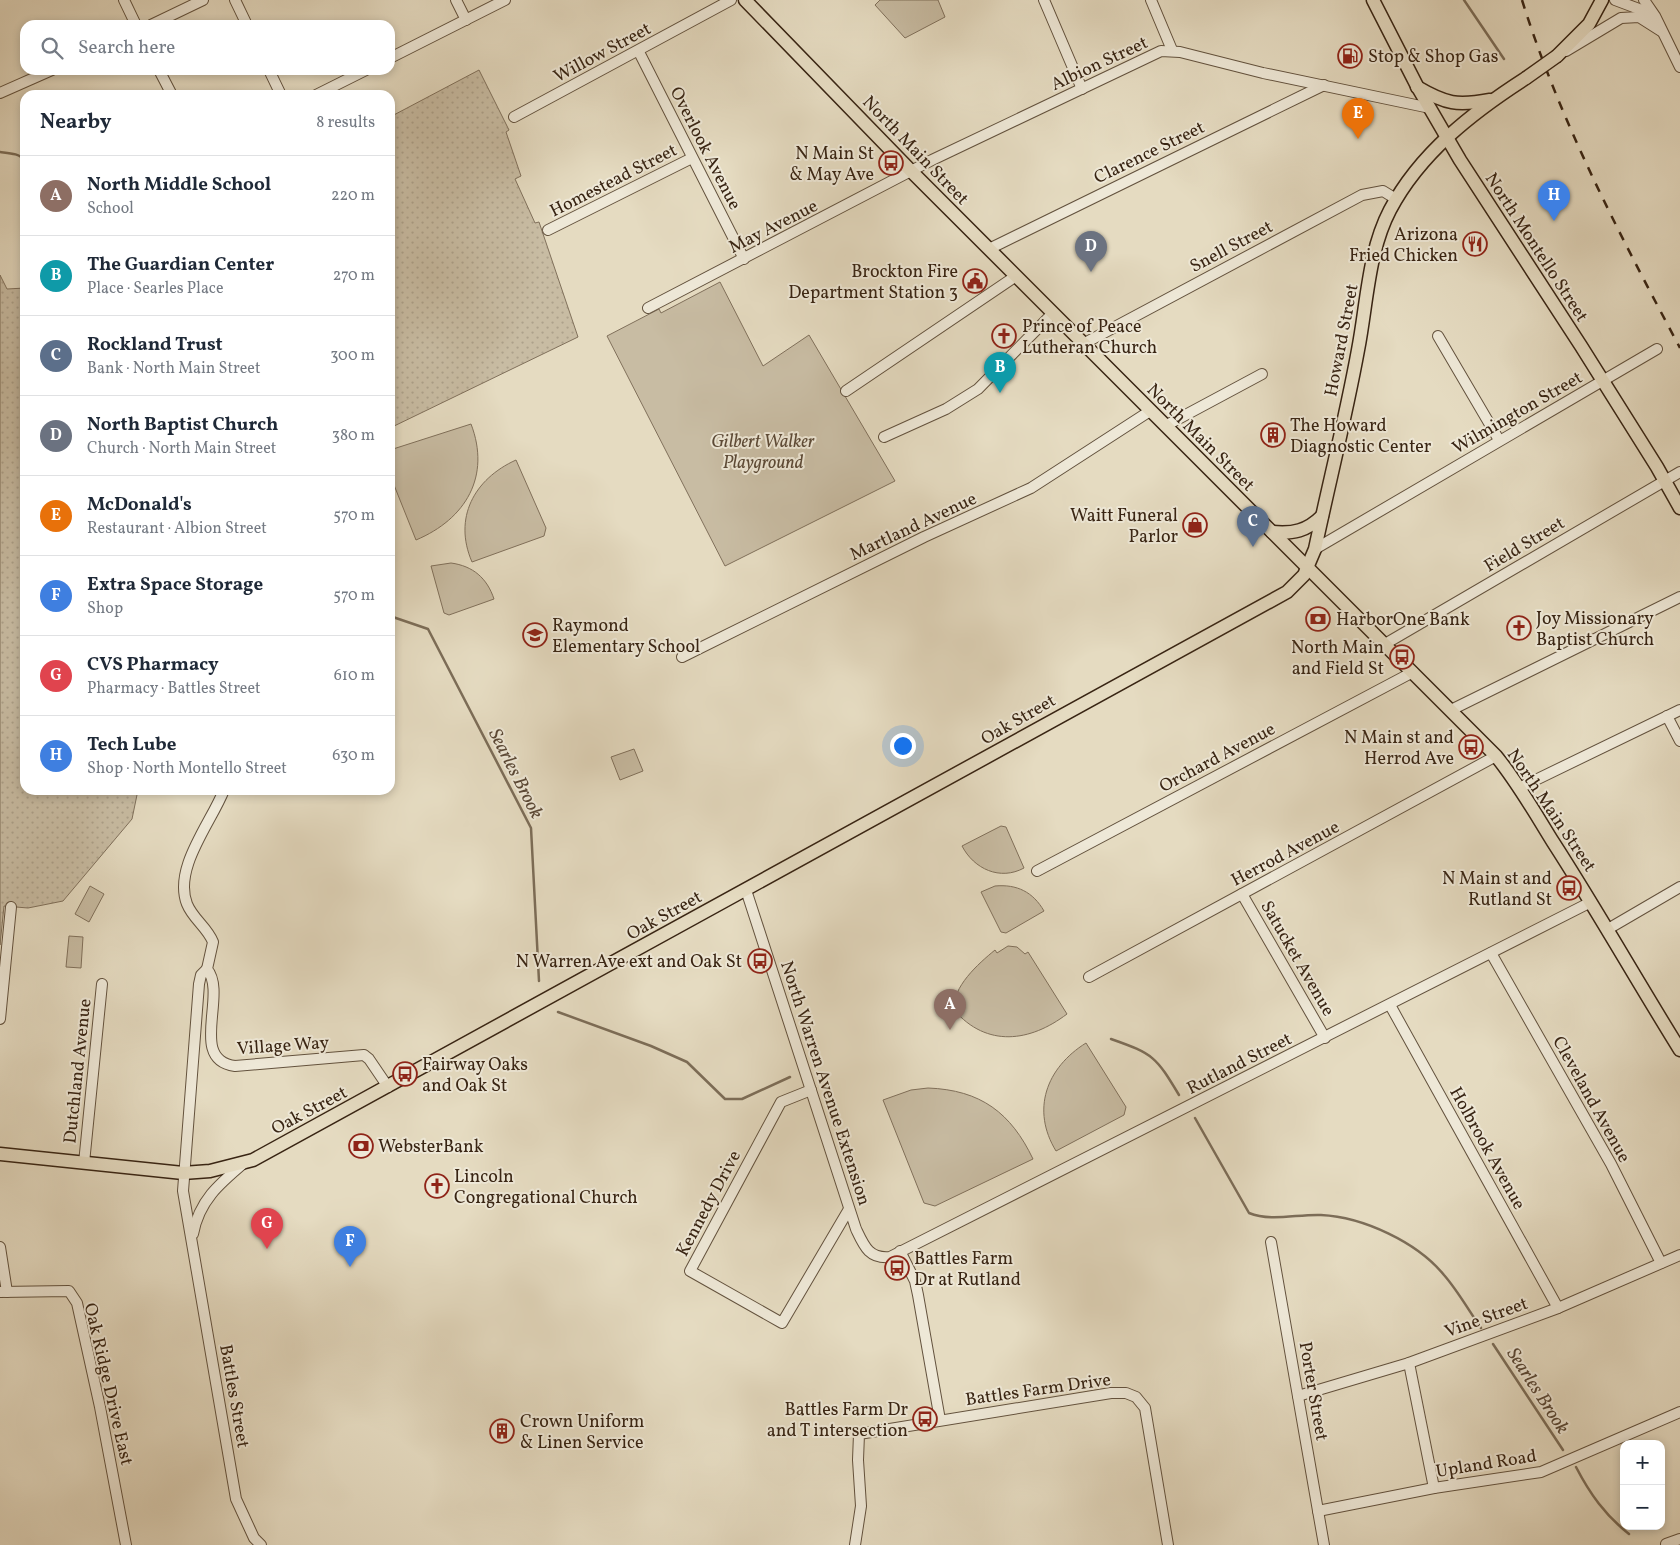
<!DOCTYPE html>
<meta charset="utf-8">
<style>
:root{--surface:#fff;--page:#f6f6f7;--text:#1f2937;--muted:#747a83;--line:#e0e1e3;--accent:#8f2418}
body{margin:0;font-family:Vollkorn,serif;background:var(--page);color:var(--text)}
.controls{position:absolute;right:15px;bottom:15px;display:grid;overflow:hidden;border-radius:10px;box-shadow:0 2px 8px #0003}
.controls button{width:45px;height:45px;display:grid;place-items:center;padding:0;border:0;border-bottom:1px solid var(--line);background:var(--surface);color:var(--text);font:25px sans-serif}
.you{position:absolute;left:902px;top:745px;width:18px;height:18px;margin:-12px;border:4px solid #fff;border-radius:50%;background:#1a73e8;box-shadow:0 0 0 8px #1a73e833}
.badge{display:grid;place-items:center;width:32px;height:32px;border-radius:50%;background:var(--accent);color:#fff;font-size:16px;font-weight:700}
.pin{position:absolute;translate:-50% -41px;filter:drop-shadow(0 1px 2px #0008)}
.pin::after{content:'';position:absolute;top:26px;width:18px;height:15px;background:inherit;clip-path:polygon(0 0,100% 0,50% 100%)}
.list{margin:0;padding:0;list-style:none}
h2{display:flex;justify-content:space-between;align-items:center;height:65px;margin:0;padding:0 20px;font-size:21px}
h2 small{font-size:16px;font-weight:400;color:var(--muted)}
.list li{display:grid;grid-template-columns:32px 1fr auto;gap:15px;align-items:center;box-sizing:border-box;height:80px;padding:0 20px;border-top:1px solid var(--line)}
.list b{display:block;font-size:19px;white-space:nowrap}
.list p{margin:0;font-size:16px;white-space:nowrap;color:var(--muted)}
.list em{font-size:16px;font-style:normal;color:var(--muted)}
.icon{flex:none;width:28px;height:28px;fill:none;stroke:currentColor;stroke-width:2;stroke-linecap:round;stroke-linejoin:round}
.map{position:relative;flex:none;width:1680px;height:1545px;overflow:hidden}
.search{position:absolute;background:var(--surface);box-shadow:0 2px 8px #0003;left:20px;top:20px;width:375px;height:55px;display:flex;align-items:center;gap:12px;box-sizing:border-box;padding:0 18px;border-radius:15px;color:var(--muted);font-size:19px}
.panel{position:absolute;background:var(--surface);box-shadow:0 2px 8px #0003;left:20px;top:90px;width:375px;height:705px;border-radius:15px}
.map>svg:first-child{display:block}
.grass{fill:url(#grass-dots);stroke:#80705b}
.green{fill:#c8bca3;stroke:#80705b}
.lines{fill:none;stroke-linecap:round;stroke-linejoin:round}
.stream{stroke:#7c6d58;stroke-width:2.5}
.minor-casing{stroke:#63523e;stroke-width:12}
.major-casing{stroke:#382413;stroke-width:15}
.minor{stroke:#eee8d7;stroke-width:10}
.major{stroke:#e5dbc1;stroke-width:12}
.rail{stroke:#382413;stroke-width:2.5;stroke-dasharray:9 9;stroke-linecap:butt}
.major-bridge-casing{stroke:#382413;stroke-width:15;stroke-linecap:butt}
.major-bridge{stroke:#e5dbc1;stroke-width:12}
.labels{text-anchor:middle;stroke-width:4;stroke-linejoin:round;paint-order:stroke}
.street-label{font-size:18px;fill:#382413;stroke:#eee8d7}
.poi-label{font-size:18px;fill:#382413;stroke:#eee8d7;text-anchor:start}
.park-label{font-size:18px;font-style:italic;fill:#5c4a37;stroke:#eee8d7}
.water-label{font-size:19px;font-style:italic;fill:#5a4836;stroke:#eee8d7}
</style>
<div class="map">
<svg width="1680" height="1545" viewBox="0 0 1680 1545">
<defs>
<pattern id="grass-dots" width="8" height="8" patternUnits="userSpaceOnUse" patternTransform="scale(1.25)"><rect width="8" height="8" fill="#c8bca3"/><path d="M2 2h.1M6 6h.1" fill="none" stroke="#ada18b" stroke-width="1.8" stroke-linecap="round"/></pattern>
</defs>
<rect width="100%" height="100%" fill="#e5dbc1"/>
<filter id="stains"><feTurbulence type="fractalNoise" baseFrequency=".004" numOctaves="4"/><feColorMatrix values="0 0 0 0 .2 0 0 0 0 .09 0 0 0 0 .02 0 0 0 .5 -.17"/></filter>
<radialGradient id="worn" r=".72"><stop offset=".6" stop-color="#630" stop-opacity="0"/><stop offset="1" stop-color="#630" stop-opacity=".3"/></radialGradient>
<g class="grass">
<polygon points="479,70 509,130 506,132 521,176 515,179 535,223 539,222 578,337 390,428 390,117"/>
<polygon points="0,275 7,289 25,288 25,790 138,790 132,819 63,901 28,908 4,906 0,945"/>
</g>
<g class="green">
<polygon points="880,0 938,0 945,17 905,38 875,5"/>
<polygon points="720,282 763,366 809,335 895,481 725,566 607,336 659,309 661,313"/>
<path d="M 471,424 C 491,476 466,519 416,540 L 390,475 L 390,450 Z"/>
<path d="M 516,460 L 546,528 L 544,536 L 472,562 C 453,518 474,479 516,460 Z"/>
<path d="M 451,563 C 473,566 487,578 494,599 L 449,615 L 444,613 L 431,566 Z"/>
<polygon points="634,749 643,771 620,780 611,757"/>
<path d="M 1001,826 L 1006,827 L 1024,868 C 1000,881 974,869 962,846 Z"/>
<polygon points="90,886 104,894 89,922 75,914"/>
<path d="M 995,886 C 1017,884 1033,892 1044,911 L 1006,933 L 1001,932 L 981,892 Z"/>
<polygon points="69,936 83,937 81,968 66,967"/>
<path d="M 1008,946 L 1017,947 L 1025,954 L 1028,952 L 1067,1014 C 1030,1042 987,1048 954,1010 C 952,987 978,964 995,950 L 997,953 Z"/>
<path d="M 1086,1043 L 1126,1107 L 1124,1115 L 1056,1151 C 1031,1110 1046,1068 1086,1043 Z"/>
<path d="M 928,1088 C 981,1090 1011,1113 1033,1159 L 935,1206 L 924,1203 L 883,1100 L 911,1090 Z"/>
</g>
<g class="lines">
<g class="stream">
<polyline points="1464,0 1504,59"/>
<path d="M 0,152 C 8,153 20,153 25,161"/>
<polyline points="390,616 428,629 531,828 539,981"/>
<polyline points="558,1012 651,1046 687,1062 725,1099 742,1099 790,1077"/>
<path d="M 1111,1039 C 1154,1054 1156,1057 1179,1095"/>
<path d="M 1195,1118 L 1249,1213 C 1271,1222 1297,1214 1321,1215 C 1363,1217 1417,1242 1444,1275 C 1458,1291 1469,1311 1481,1328"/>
<polyline points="1493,1344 1563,1450"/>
<path d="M 1576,1467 C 1590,1494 1605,1515 1629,1534"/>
</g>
<g class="minor-casing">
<g id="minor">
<polyline points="124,0 136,25"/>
<polyline points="235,0 247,25"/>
<polyline points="456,0 466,20"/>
<polyline points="1044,0 1082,89"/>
<polyline points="1151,0 1172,50"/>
<polyline points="1615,0 1639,9 1651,18"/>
<polyline points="1644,0 1655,16 1680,67"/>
<polyline points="151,25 203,0"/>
<polyline points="1566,51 1621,18 1639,17 1661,31"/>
<polyline points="639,52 744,259"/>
<polyline points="390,58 505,0"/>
<polyline points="159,70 172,95"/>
<polyline points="269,70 281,95"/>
<polyline points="0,93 52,70"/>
<polyline points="316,95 366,70"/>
<polyline points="514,117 731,0"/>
<polyline points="548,230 692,158"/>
<polyline points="989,249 1324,85"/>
<polyline points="648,308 932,160 1161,51 1180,52 1263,73 1430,108"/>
<polyline points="1438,336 1499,440"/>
<polyline points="1083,344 1362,195 1383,191 1396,199"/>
<polyline points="846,391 1016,276"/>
<polyline points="1165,426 1262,374"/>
<polyline points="884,437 946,409 978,389 1053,313"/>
<polyline points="1315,549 1657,349"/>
<polyline points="1385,644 1680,472"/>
<polyline points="682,657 924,537 1031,488 1150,411"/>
<polyline points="1451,710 1680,597"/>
<polyline points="1667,716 1680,741"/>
<polyline points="1519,788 1680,710"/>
<path d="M 224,790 C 211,823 173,868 187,904 C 193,919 207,927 213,942 L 207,969 C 228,994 188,1060 235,1066 L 364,1055 L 369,1059 L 388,1087"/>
<polyline points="1037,871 1413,672"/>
<path d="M 746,890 L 856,1229 C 864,1246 869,1259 890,1257 L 1591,902"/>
<polyline points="1242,894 1325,1038"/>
<polyline points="1608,929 1680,887"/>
<polyline points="1491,953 1611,1164 1661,1263"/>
<polyline points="207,969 201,975 199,984 183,1191 236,1499 254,1538 261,1545"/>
<polyline points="1089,977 1496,756"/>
<polyline points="1390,1005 1558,1308"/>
<polyline points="0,1019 11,907"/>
<polyline points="811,1090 781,1102 690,1271 782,1323 849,1209"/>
<polyline points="84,1163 102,984"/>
<path d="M 193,1234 C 199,1201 219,1184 244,1163"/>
<polyline points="1271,1242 1324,1545"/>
<polyline points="0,1247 7,1292"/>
<polyline points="900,1251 915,1281 918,1295 940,1420"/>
<polyline points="0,1292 69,1291 77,1303 100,1407 126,1545"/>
<polyline points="1409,1363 1434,1488"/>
<polyline points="1298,1396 1409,1363 1558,1308 1680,1255"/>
<polyline points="1318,1511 1434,1488 1541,1472 1680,1412"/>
<polyline points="1666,1544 1680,1539"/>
<polyline points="855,1545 861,1506 858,1460 859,1434 1111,1393 1126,1393 1136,1397 1145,1408 1168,1545"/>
</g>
</g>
<g class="major-casing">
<g id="major">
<path d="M 745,0 L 912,172 L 1496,756 C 1518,783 1535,813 1553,842 C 1597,910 1637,981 1680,1050"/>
<polyline points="1373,0 1417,86 1460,160 1581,346 1657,467 1680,508"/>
<polyline points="1557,56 1589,24 1602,0"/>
<path d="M 1417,87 C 1446,104 1457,106 1490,100"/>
<path d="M 1272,532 C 1293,534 1307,531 1322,516"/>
<path d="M 0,1154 L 183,1173 L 210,1171 L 253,1160 L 1287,592 L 1304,575 L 1315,549 C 1329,483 1346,416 1358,350 C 1367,304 1368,252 1390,210 C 1420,153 1473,112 1526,78"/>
</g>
</g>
<use href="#minor" class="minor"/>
<use href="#major" class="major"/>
<path class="rail" d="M 1522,0 C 1560,122 1620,235 1680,348"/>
<g class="major-bridge-casing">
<polyline id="major-bridge" points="1526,78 1557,56"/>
</g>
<use href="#major-bridge" class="major-bridge"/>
</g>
<defs>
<g id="fuel-ring" transform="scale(1.25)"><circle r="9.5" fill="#eee8d7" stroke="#8f2418" stroke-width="1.5"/><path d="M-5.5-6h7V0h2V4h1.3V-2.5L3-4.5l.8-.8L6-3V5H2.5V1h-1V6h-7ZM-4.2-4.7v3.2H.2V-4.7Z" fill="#8f2418"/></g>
<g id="bus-ring" transform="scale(1.25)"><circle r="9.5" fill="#eee8d7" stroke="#8f2418" stroke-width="1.5"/><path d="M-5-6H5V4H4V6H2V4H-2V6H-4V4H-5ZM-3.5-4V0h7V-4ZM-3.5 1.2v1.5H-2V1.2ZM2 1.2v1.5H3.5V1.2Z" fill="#8f2418"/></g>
<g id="restaurant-ring" transform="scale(1.25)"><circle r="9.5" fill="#eee8d7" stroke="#8f2418" stroke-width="1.5"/><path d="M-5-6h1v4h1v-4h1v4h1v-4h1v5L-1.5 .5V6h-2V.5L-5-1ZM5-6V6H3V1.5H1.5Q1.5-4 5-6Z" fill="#8f2418"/></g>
<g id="civic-ring" transform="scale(1.25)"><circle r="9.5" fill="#eee8d7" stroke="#8f2418" stroke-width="1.5"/><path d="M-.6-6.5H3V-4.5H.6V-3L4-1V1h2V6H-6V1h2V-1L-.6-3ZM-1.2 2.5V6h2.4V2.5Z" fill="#8f2418"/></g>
<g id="church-ring" transform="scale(1.25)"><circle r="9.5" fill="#eee8d7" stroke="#8f2418" stroke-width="1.5"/><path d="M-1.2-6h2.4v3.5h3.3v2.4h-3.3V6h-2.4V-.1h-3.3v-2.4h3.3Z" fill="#8f2418"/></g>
<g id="building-ring" transform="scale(1.25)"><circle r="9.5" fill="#eee8d7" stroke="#8f2418" stroke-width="1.5"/><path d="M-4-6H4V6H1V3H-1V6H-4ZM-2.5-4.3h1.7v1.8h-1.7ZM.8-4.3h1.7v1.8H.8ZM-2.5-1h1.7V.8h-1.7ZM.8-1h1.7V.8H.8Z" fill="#8f2418"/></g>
<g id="shop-ring" transform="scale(1.25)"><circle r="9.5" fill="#eee8d7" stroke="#8f2418" stroke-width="1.5"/><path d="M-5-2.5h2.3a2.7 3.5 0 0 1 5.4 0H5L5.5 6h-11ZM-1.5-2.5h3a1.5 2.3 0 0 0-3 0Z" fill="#8f2418"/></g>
<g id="bank-ring" transform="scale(1.25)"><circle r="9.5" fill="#eee8d7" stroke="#8f2418" stroke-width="1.5"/><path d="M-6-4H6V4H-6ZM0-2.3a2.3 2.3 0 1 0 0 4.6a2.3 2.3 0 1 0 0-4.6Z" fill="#8f2418"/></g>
<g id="school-ring" transform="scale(1.25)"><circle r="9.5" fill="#eee8d7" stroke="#8f2418" stroke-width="1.5"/><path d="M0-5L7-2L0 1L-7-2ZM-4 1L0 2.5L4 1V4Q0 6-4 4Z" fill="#8f2418"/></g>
</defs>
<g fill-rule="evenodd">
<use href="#fuel-ring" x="1350" y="56"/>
<use href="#bus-ring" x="891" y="163"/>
<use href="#restaurant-ring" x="1475" y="244"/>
<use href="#civic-ring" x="975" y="281"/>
<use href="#church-ring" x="1004" y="336"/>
<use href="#building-ring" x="1273" y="435"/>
<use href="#shop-ring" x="1195" y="525"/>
<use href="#bank-ring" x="1318" y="619"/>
<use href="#church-ring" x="1519" y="628"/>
<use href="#school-ring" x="535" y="635"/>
<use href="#bus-ring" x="1402" y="657"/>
<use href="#bus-ring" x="1471" y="747"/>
<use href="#bus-ring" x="1569" y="888"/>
<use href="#bus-ring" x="760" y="961"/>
<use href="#bus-ring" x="405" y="1074"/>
<use href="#bank-ring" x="361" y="1146"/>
<use href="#church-ring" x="437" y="1186"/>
<use href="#bus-ring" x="897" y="1268"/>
<use href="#bus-ring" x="925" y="1419"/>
<use href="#building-ring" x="502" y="1431"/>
</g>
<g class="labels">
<g class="street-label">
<text transform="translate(602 52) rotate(-28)" y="6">Willow Street</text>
<text transform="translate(1099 63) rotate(-25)" y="6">Albion Street</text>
<text transform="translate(706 148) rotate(63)" y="6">Overlook Avenue</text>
<text transform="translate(916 150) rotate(46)" y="6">North Main Street</text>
<text transform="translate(1149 152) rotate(-26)" y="6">Clarence Street</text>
<text transform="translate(613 180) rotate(-27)" y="6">Homestead Street</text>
<text transform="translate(773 226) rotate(-27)" y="6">May Avenue</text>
<text transform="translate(1231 246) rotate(-28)" y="6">Snell Street</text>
<text transform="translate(1537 247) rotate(57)" y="6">North Montello Street</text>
<text transform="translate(1341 340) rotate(-79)" y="6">Howard Street</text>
<text transform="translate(1517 412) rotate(-30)" y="6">Wilmington Street</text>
<text transform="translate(1201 437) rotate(45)" y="6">North Main Street</text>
<text transform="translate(913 526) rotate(-25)" y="6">Martland Avenue</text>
<text transform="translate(1524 544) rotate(-31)" y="6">Field Street</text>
<text transform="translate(1018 719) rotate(-30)" y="6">Oak Street</text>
<text transform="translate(1217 757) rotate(-28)" y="6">Orchard Avenue</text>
<text transform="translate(1552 810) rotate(56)" y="6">North Main Street</text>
<text transform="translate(1285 853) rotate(-28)" y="6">Herrod Avenue</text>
<text transform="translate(664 915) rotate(-29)" y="6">Oak Street</text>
<text transform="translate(1298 958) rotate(60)" y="6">Satucket Avenue</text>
<text transform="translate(283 1045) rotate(-4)" y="6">Village Way</text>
<text transform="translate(1239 1063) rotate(-27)" y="6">Rutland Street</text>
<text transform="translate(77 1071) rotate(-84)" y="6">Dutchland Avenue</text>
<text transform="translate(826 1083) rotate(72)" y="6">North Warren Avenue Extension</text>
<text transform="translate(1592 1099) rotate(61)" y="6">Cleveland Avenue</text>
<text transform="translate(309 1110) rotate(-28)" y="6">Oak Street</text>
<text transform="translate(1488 1148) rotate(61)" y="6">Holbrook Avenue</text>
<text transform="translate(708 1203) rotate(-62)" y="6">Kennedy Drive</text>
<text transform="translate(1486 1317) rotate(-20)" y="6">Vine Street</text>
<text transform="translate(109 1384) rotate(77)" y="6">Oak Ridge Drive East</text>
<text transform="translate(1038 1389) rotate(-8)" y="6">Battles Farm Drive</text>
<text transform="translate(1314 1391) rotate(80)" y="6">Porter Street</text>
<text transform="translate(235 1396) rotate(80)" y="6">Battles Street</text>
<text transform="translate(1486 1463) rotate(-9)" y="6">Upland Road</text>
</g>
<g class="poi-label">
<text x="1368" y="62">Stop &amp; Shop Gas</text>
<text x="874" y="159" text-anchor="end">N Main St<tspan x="874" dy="21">&amp; May Ave</tspan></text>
<text x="1458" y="240" text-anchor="end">Arizona<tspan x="1458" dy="21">Fried Chicken</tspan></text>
<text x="958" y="277" text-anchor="end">Brockton Fire<tspan x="958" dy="21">Department Station 3</tspan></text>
<text x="1022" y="332">Prince of Peace<tspan x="1022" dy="21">Lutheran Church</tspan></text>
<text x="1290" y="431">The Howard<tspan x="1290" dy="21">Diagnostic Center</tspan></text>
<text x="1178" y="521" text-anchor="end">Waitt Funeral<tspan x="1178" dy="21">Parlor</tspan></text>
<text x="1536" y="624">Joy Missionary<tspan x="1536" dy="21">Baptist Church</tspan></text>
<text x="1336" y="625">HarborOne Bank</text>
<text x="552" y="631">Raymond<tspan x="552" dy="21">Elementary School</tspan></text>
<text x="1384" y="653" text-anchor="end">North Main<tspan x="1384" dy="21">and Field St</tspan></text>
<text x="1454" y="743" text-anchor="end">N Main st and<tspan x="1454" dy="21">Herrod Ave</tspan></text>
<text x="1552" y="884" text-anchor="end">N Main st and<tspan x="1552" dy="21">Rutland St</tspan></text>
<text x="742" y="967" text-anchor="end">N Warren Ave ext and Oak St</text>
<text x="422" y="1070">Fairway Oaks<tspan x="422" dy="21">and Oak St</tspan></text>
<text x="378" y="1152">WebsterBank</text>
<text x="454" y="1182">Lincoln<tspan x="454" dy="21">Congregational Church</tspan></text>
<text x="914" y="1264">Battles Farm<tspan x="914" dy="21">Dr at Rutland</tspan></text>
<text x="908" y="1415" text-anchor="end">Battles Farm Dr<tspan x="908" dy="21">and T intersection</tspan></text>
<text x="520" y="1427">Crown Uniform<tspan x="520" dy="21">&amp; Linen Service</tspan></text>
</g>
<g class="park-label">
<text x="763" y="447">Gilbert Walker<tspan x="763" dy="21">Playground</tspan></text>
</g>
<g class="water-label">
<text transform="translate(517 773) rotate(63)" y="7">Searles Brook</text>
<text transform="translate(1539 1390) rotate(57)" y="7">Searles Brook</text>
</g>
</g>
<rect width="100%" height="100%" filter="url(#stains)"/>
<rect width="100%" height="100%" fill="url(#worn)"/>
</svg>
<div class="controls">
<button>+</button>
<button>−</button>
</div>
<div class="you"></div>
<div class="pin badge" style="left:950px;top:1030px;background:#8d6e63">A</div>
<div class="pin badge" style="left:1000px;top:393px;background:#0f9aa8">B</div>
<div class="pin badge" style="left:1253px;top:547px;background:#5c6f8a">C</div>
<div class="pin badge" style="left:1091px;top:272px;background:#6b7280">D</div>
<div class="pin badge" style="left:1358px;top:139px;background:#e8710a">E</div>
<div class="pin badge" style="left:350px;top:1267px;background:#3f7fe0">F</div>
<div class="pin badge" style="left:267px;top:1249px;background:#e0444e">G</div>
<div class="pin badge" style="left:1554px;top:221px;background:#3f7fe0">H</div>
<div class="search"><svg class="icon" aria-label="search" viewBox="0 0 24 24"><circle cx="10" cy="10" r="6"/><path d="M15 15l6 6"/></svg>Search here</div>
<section class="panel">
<h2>Nearby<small>8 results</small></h2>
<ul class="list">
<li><span class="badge" style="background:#8d6e63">A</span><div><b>North Middle School</b><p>School</p></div><em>220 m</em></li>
<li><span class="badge" style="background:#0f9aa8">B</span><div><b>The Guardian Center</b><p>Place · Searles Place</p></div><em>270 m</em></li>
<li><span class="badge" style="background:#5c6f8a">C</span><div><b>Rockland Trust</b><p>Bank · North Main Street</p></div><em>300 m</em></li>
<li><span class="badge" style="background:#6b7280">D</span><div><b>North Baptist Church</b><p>Church · North Main Street</p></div><em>380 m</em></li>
<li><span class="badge" style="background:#e8710a">E</span><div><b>McDonald's</b><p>Restaurant · Albion Street</p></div><em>570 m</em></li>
<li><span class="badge" style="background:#3f7fe0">F</span><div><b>Extra Space Storage</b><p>Shop</p></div><em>570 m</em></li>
<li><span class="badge" style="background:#e0444e">G</span><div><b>CVS Pharmacy</b><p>Pharmacy · Battles Street</p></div><em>610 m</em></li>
<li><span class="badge" style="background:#3f7fe0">H</span><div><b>Tech Lube</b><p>Shop · North Montello Street</p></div><em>630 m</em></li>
</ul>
</section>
</div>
